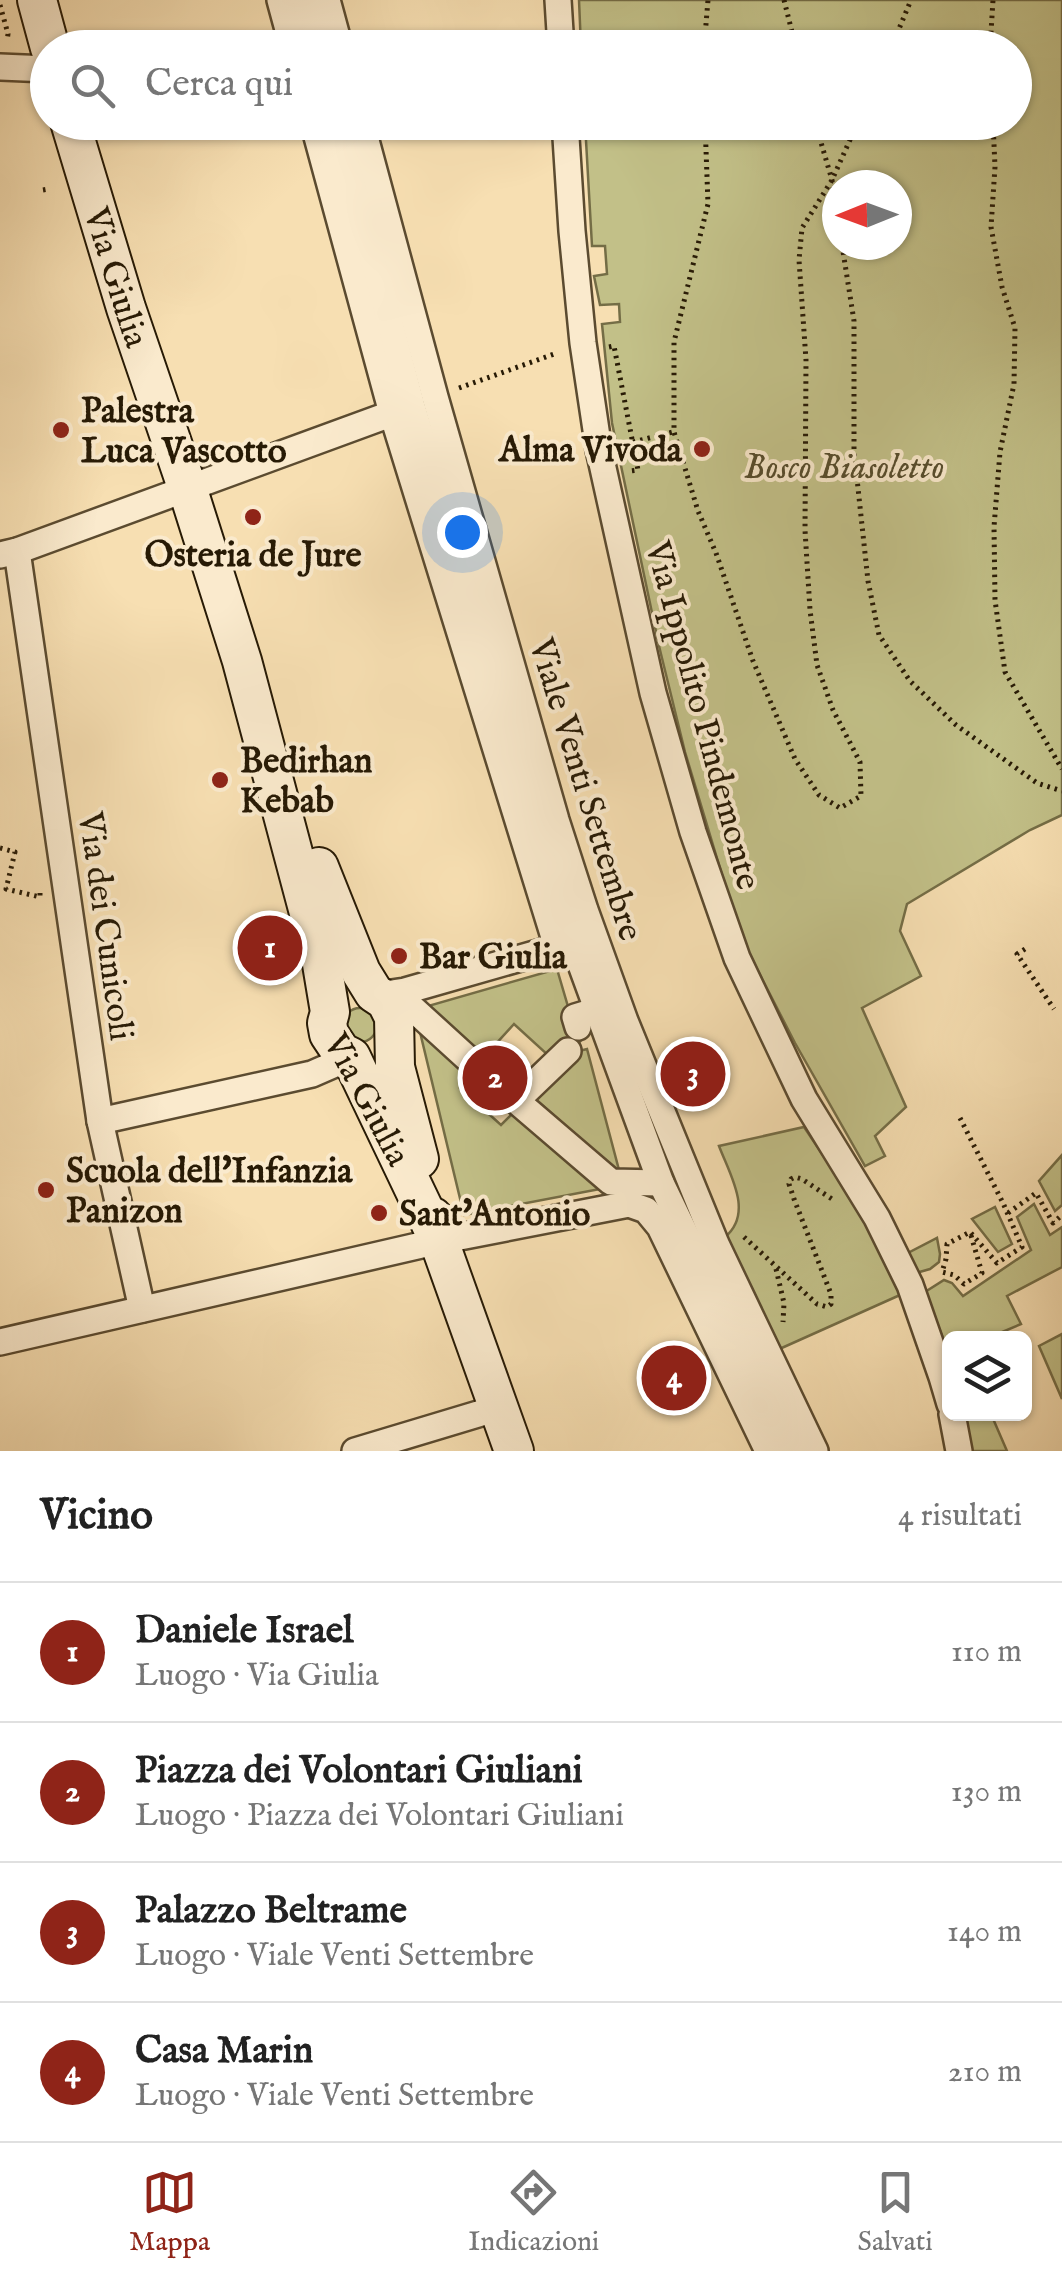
<!DOCTYPE html>
<html lang="it">
<meta charset="utf-8">
<style>
:root{--surface:#fff;--page:#f2f2f2;--text:#222;--muted:#767676;--line:#e0e0e0;--accent:#8f2418}
body{margin:0;font-family:"IM FELL English",serif;background:var(--page);color:var(--text)}
.controls{position:absolute;right:30px;bottom:30px;display:grid;overflow:hidden;border-radius:15px;box-shadow:0 2px 8px #0004}
.controls button{width:90px;height:90px;display:grid;place-items:center;padding:0;border:0;border-bottom:2px solid var(--line);background:var(--surface);color:var(--text);font:50px sans-serif}
.compass{position:absolute;left:822px;top:170px;width:90px;height:90px;border-radius:50%;background:var(--surface);box-shadow:0 2px 8px #0004;rotate:269deg}
.you{position:absolute;left:462px;top:532px;width:35px;height:35px;margin:-25px;border:8px solid #fff;border-radius:50%;background:#1a73e8;box-shadow:0 0 0 15px #1a73e833}
.badge{display:grid;place-items:center;width:65px;height:65px;border-radius:50%;background:var(--accent);color:#fff;font-size:32px;font-weight:700}
.pin{position:absolute;translate:-50% -50%;border:5px solid #fff;box-shadow:0 2px 10px #0006}
.list{margin:0;padding:0;list-style:none}
h2{display:flex;justify-content:space-between;align-items:center;height:130px;margin:0;padding:0 40px;font-size:42px}
h2 small{font-size:32px;font-weight:400;color:var(--muted)}
.list li{display:grid;grid-template-columns:65px 1fr auto;gap:30px;align-items:center;box-sizing:border-box;height:140px;padding:0 40px;border-top:2px solid var(--line)}
.list b{display:block;font-size:38px;white-space:nowrap}
.list p{margin:0;font-size:32px;white-space:nowrap;color:var(--muted)}
.list em{font-size:32px;font-style:normal;color:var(--muted)}
.icon{flex:none;width:55px;height:55px;fill:none;stroke:currentColor;stroke-width:2;stroke-linecap:round;stroke-linejoin:round}
.map{position:relative;flex:none;width:1062px;height:1451px;overflow:hidden}
.search{position:absolute;background:var(--surface);box-shadow:0 2px 8px #0004;left:30px;right:30px;top:30px;height:110px;display:flex;align-items:center;gap:25px;box-sizing:border-box;padding:0 35px;border-radius:55px;color:var(--muted);font-size:38px}
.sheet{height:690px;background:var(--surface)}
nav{display:flex;justify-content:space-around;align-items:center;box-sizing:border-box;height:140px;border-top:2px solid var(--line);background:var(--surface);font-size:28px;color:var(--muted)}
nav a{display:grid;justify-items:center;gap:5px}
nav .on{color:var(--accent)}
.map>svg:first-child{display:block}
.green{fill:#c2c088;stroke:#746d46;stroke-width:2.5;fill-rule:evenodd}
.lines{fill:none;stroke-linecap:round;stroke-linejoin:round}
.street-casing{stroke:#5b4b30;stroke-width:30}
.secondary-casing{stroke:#271a05;stroke-width:42}
.path{stroke:#271a05;stroke-width:5;stroke-dasharray:2.5 5;stroke-linecap:butt}
.street{stroke:#faeacd;stroke-width:25}
.secondary{stroke:#faeacd;stroke-width:38}
.poi-dot{fill:#8f2418;stroke:#faeacd;stroke-width:4}
.labels{text-anchor:middle;stroke-width:8;stroke-linejoin:round;paint-order:stroke}
.street-label{font-size:35px;fill:#271a05;stroke:#faeacd}
.poi-label{font-size:35px;font-weight:bold;fill:#271a05;stroke:#faeacd;text-anchor:start}
.park-label{font-size:35px;font-style:italic;fill:#564c2c;stroke:#faeacd}
</style>
<div class="map">
<svg width="1062" height="1451" viewBox="0 0 1062 1451">
<rect width="100%" height="100%" fill="#f7dfb2"/>
<filter id="stains"><feTurbulence type="fractalNoise" baseFrequency=".002" numOctaves="4"/><feColorMatrix values="0 0 0 0 .2 0 0 0 0 .09 0 0 0 0 .02 0 0 0 .5 -.17"/></filter>
<radialGradient id="worn" r=".72"><stop offset=".6" stop-color="#630" stop-opacity="0"/><stop offset="1" stop-color="#630" stop-opacity=".3"/></radialGradient>
<g class="green">
<path d="M 579,0 L 1062,0 L 1062,815 L 1030,830 L 907,904 L 900,931 L 921,976 L 862,1008 L 906,1107 L 875,1136 L 885,1156 L 865,1166 L 795,1043 L 741,938 L 685,752 L 659,646 L 612,423 L 602,324 L 620,322 L 619,304 L 600,305 L 594,276 L 607,274 L 605,246 L 592,246 L 585,123 L 1014,122 L 1014,48 L 581,47 ZM 837,185 L 897,185 L 897,245 L 837,245 Z"/>
<polygon points="557,969 574,1027 584,1037 577,1045 579,1051 587,1049 619,1170 616,1171 532,1096 548,1055 514,1024 483,1058 428,1006"/>
<circle cx="360" cy="1025" r="17"/>
<polygon points="420,1032 470,1076 460,1088 501,1125 513,1113 600,1189 464,1215"/>
<path d="M 804,1127 L 858,1207 L 874,1236 L 900,1295 L 775,1351 L 725,1237 C 754,1213 730,1175 719,1146 Z"/>
<polygon points="1062,1155 1062,1205 1055,1211 1039,1181"/>
<polygon points="1034,1204 1050,1235 1062,1227 1062,1267 1007,1296 1021,1324 988,1338 950,1338 949,1364 942,1336 925,1292 944,1280 952,1283 963,1296 1031,1250 1017,1217"/>
<polygon points="995,1207 1012,1244 998,1252 972,1219"/>
<polygon points="937,1238 940,1254 939,1262 930,1269 916,1273 906,1254"/>
<polygon points="1062,1334 1062,1399 1039,1346"/>
<polygon points="963,1414 991,1414 1007,1451 972,1451"/>
</g>
<g class="lines">
<g class="street-casing">
<g id="street">
<polyline points="280,0 293,48"/>
<polyline points="305,0 317,48"/>
<polyline points="327,0 340,48"/>
<polyline points="558,0 561,48"/>
<polyline points="0,67 48,69"/>
<polyline points="313,122 392,413 554,937 552,945 545,951 405,991 378,995"/>
<polyline points="337,122 412,406 580,962 661,1183 790,1451"/>
<polyline points="361,122 435,397 556,820 585,910 625,1021 716,1244 815,1451"/>
<polyline points="565,122 572,231 583,343 599,450 653,693 693,832 737,958 804,1099 877,1218 910,1285 942,1377 950,1404"/>
<polyline points="17,551 100,1121 142,1309"/>
<polyline points="0,555 17,551 407,408"/>
<polyline points="410,1006 478,1068 611,1182 661,1183"/>
<polyline points="578,1027 575,1017 598,1010"/>
<polyline points="517,1100 568,1051"/>
<polyline points="100,1121 312,1074 351,1057"/>
<polyline points="0,1342 439,1241 629,1204 646,1210 660,1227 768,1451"/>
<polyline points="952,1414 959,1451"/>
<polyline points="355,1451 498,1408"/>
</g>
</g>
<g class="secondary-casing">
<g id="secondary">
<polyline points="37,0 50,48"/>
<path id="s1" d="M 70,122 L 126,308 L 187,487 L 242,661 L 321,958 L 330,1012 L 327,1023 L 329,1034 L 341,1052 L 351,1057 L 439,1241"/>
<polyline points="319,867 361,972 374,993 386,1001 394,1017 395,1067 419,1159"/>
<polyline points="433,1217 439,1241 514,1451"/>
</g>
</g>
<g class="path">
<polyline points="784,0 796,48"/>
<polyline points="0,5 8,34 7,41"/>
<polyline points="704,48 708,0"/>
<polyline points="891,48 911,0"/>
<polyline points="990,48 993,0"/>
<polyline points="705,122 708,204 674,342 674,432 698,511 716,553 753,661 795,759 819,795 840,808 861,796 860,762 833,710 817,665 810,610 805,530 806,360 799,260 802,228 832,180 858,122"/>
<polyline points="815,122 832,180 837,214"/>
<polyline points="993,122 995,167 991,227 1002,287 1015,328 1014,384 1000,452 994,527 995,600 1005,672 1062,769"/>
<polyline points="43,190 49,189"/>
<polyline points="842,245 854,321 854,451 868,581 879,635 910,681 956,725 1037,783 1062,791"/>
<polyline points="609,347 614,346 638,470 630,471"/>
<polyline points="459,388 557,353"/>
<polyline points="633,442 673,432"/>
<polyline points="0,848 15,852 6,889 40,897 40,892"/>
<polyline points="1025,949 1017,954 1054,1009"/>
<polyline points="960,1118 1003,1203 1022,1247 997,1263 970,1232 982,1273 964,1284 954,1275 942,1272 946,1259 947,1244 970,1232"/>
<polyline points="1008,1213 1036,1193 1053,1223 1062,1215"/>
<polyline points="744,1237 817,1304 827,1307 831,1304 831,1294 794,1199 789,1184 791,1179 795,1177 802,1179 835,1201"/>
<polyline points="776,1269 784,1303 783,1322"/>
</g>
<use href="#street" class="street"/>
<use href="#secondary" class="secondary"/>
</g>
<g class="poi-dot">
<circle cx="61" cy="430" r="10"/>
<circle cx="702" cy="449" r="10"/>
<circle cx="253" cy="517" r="10"/>
<circle cx="220" cy="780" r="10"/>
<circle cx="399" cy="956" r="10"/>
<circle cx="46" cy="1190" r="10"/>
<circle cx="379" cy="1213" r="10"/>
</g>
<g class="labels">
<g class="street-label">
<text dy="12" stroke="none"><textPath href="#s1" startOffset="162">Via Giulia</textPath></text>
<text transform="translate(704 715) rotate(75)" y="12">Via Ippolito Pindemonte</text>
<text transform="translate(587 789) rotate(73)" y="12">Viale Venti Settembre</text>
<text transform="translate(107 926) rotate(82)" y="12">Via dei Cunicoli</text>
<text transform="translate(368 1099) rotate(62)" y="12">Via Giulia</text>
</g>
<g class="poi-label">
<text x="81" y="422">Palestra<tspan x="81" dy="40">Luca Vascotto</tspan></text>
<text x="682" y="461" text-anchor="end">Alma Vivoda</text>
<text x="253" y="566" text-anchor="middle">Osteria de Jure</text>
<text x="240" y="772">Bedirhan<tspan x="240" dy="40">Kebab</tspan></text>
<text x="419" y="968">Bar Giulia</text>
<text x="66" y="1182">Scuola dell'Infanzia<tspan x="66" dy="40">Panizon</tspan></text>
<text x="399" y="1225">Sant'Antonio</text>
</g>
<g class="park-label">
<text x="844" y="478">Bosco Biasoletto</text>
</g>
</g>
<rect width="100%" height="100%" filter="url(#stains)"/>
<rect width="100%" height="100%" fill="url(#worn)"/>
</svg>
<div class="controls">
<button><svg class="icon" aria-label="layers" viewBox="0 0 24 24"><path d="M12 4l9 5-9 5-9-5zM3 14l9 5 9-5"/></svg></button>
</div>
<svg class="compass" viewBox="-18 -18 36 36"><path d="M0-13l5 13h-10z" fill="#e53935"/><path d="M0 13l5-13h-10z" fill="#767676"/></svg>
<div class="you"></div>
<div class="pin badge" style="left:270px;top:948px">1</div>
<div class="pin badge" style="left:495px;top:1078px">2</div>
<div class="pin badge" style="left:693px;top:1074px">3</div>
<div class="pin badge" style="left:674px;top:1378px">4</div>
<div class="search"><svg class="icon" aria-label="search" viewBox="0 0 24 24"><circle cx="10" cy="10" r="6"/><path d="M15 15l6 6"/></svg>Cerca qui</div>
</div>
<section class="sheet">
<h2>Vicino<small>4 risultati</small></h2>
<ul class="list">
<li><span class="badge">1</span><div><b>Daniele Israel</b><p>Luogo · Via Giulia</p></div><em>110 m</em></li>
<li><span class="badge">2</span><div><b>Piazza dei Volontari Giuliani</b><p>Luogo · Piazza dei Volontari Giuliani</p></div><em>130 m</em></li>
<li><span class="badge">3</span><div><b>Palazzo Beltrame</b><p>Luogo · Viale Venti Settembre</p></div><em>140 m</em></li>
<li><span class="badge">4</span><div><b>Casa Marin</b><p>Luogo · Viale Venti Settembre</p></div><em>210 m</em></li>
</ul>
</section>
<nav>
<a class="on"><svg class="icon" aria-label="map" viewBox="0 0 24 24"><path d="M3 6l6-2 6 2 6-2v14l-6 2-6-2-6 2zM9 4v14M15 6v14"/></svg>Mappa</a>
<a><svg class="icon" aria-label="directions" viewBox="0 0 24 24"><path d="M12 3l9 9-9 9-9-9zM9 14v-3h6M13 9l2 2-2 2"/></svg>Indicazioni</a>
<a><svg class="icon" aria-label="saved" viewBox="0 0 24 24"><path d="M7 4h10v16l-5-4-5 4z"/></svg>Salvati</a>
</nav>
